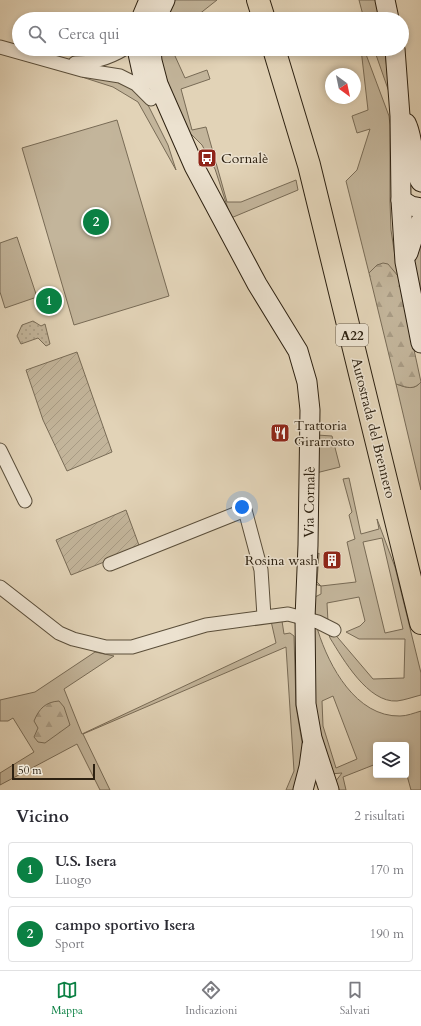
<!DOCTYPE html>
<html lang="it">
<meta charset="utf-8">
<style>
:root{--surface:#fff;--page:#f7f7f7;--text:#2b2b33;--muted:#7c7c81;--line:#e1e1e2;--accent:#0b8043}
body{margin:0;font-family:Cardo,serif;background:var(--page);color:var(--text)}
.controls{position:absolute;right:12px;bottom:12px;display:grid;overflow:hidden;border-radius:4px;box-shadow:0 2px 6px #0003}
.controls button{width:36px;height:36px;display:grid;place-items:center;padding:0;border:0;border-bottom:1px solid var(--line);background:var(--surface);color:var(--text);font:20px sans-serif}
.compass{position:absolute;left:325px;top:68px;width:36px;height:36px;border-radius:50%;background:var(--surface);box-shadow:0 2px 6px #0003;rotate:147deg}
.scale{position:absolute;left:12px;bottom:10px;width:83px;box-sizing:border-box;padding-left:4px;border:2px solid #2d2111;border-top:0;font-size:11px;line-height:14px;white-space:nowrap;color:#2d2111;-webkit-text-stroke:3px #ece2d0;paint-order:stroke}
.you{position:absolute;left:242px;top:507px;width:14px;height:14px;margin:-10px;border:3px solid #fff;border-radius:50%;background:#1a73e8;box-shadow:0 0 0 6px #1a73e833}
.badge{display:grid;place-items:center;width:26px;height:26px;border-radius:50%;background:var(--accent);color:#fff;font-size:13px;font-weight:700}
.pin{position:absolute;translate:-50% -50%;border:2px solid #fff;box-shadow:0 1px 4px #0006}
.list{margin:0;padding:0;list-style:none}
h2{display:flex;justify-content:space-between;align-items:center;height:52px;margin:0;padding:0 16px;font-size:17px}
h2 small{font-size:13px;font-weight:400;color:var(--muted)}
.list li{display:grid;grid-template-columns:26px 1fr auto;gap:12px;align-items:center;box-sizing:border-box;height:56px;margin:0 8px 8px;padding:0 8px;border:1px solid var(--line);border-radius:4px}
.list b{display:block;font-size:15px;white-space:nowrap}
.list p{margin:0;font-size:13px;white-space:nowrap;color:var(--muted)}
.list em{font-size:13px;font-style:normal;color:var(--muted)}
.icon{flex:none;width:22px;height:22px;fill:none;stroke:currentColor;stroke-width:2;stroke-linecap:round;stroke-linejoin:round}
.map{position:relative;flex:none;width:421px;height:790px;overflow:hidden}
.search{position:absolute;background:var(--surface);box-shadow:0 2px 6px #0003;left:12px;right:12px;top:12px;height:44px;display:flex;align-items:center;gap:10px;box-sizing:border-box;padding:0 14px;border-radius:22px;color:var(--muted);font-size:15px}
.sheet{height:180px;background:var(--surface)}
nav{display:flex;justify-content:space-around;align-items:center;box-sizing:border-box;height:56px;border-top:1px solid var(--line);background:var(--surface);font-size:11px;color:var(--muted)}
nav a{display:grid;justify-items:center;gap:2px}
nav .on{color:var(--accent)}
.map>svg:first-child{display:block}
.grass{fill:#c3b59b;stroke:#786b56;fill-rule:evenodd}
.forest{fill:url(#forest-firs);stroke:#786b56}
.park{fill:url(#park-dots);stroke:#786b56}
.garden{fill:url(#garden-furrows);stroke:#786b56}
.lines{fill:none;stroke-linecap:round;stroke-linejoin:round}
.street-casing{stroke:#5a4e3a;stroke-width:15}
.secondary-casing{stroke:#2d2111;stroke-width:21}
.highway-casing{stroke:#2d2111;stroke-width:24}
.street{stroke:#ece2d0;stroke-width:13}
.secondary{stroke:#ece2d0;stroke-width:19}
.highway{stroke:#e2d3b7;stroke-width:22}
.labels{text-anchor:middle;stroke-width:3;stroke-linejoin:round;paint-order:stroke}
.shield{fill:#ece2d0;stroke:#665b4a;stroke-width:1}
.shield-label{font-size:13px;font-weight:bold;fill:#2d2111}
.poi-label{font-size:14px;fill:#2d2111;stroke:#ece2d0;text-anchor:start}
.street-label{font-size:14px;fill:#2d2111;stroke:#ece2d0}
</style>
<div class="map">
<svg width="421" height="790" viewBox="0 0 421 790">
<defs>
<pattern id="forest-firs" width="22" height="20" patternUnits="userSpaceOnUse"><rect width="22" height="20" fill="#c3b59b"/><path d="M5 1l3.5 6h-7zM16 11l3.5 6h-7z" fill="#a89b84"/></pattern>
<pattern id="park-dots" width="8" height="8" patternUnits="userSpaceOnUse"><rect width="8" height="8" fill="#c3b59b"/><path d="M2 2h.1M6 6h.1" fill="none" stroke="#a89b84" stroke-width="1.8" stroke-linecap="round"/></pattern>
<pattern id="garden-furrows" width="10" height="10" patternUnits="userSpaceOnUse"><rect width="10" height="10" fill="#c3b59b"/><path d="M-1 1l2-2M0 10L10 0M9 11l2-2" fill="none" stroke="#a89b84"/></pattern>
</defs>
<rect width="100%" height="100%" fill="#e2d3b7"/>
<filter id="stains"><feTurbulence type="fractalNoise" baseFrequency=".005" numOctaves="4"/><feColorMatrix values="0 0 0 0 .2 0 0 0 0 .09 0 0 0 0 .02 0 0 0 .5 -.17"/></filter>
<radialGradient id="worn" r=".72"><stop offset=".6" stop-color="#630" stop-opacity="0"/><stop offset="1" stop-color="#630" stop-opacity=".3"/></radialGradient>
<g class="grass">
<polygon points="174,0 217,0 193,19 163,19"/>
<polygon points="359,0 376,0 379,19 364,19"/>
<polygon points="157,49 174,49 175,56 185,78 207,70 210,79 181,89 192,130 206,127 227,202 241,202 296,180 298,190 231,218 215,169 202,145 187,130 177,111"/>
<polygon points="361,49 364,49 389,116 390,125 390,202 391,230 398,276 377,265 369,273 346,181 357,170 370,129 357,133 352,116 368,110"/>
<polygon points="374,49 385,49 389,92"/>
<polygon points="86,76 108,78 130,88 145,99 168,145 176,170 138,102 113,87 82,77"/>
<polygon points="117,120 169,296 74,325 22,148"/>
<path d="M 421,231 L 421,311 C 415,280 409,261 421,231 Z"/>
<polygon points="17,237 37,297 5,308 0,292 0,243"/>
<path d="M 421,382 L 421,490 L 396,384 C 406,387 413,391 421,382 Z"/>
<polygon points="317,435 332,436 340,467 316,473"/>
<path d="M 349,478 L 361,534 L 379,529 L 377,519 L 395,567 L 421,673 L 421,695 C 413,697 405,700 397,701 C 368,703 343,659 330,638 L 329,635 L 333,632 L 373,679 L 404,678 L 405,639 L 359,639 L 346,632 L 360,626 L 365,621 L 359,597 L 327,603 L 328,622 L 312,614 L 313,598 L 321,594 L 321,586 L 312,583 L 312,558 L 319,553 L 317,582 L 321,586 L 356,582 L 347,542 L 355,539 L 349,515 L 352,512 L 343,479 ZM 382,538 L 403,629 L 385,633 L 363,542 Z"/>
<polygon points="271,621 282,621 284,634 290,633 294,636 296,706 303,748 297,790 286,790 294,771 286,647 83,734 110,790 100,790 77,744 0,785 0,773 34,752 13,718 8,721 0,721 0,700 35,692 95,652 114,656 64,689 82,734 276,643"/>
<path d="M 313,628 L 317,628 L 318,631 C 329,666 356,717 400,716 C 407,716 414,713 421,711 L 421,790 L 411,790 L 406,772 L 406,745 L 376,745 L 376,764 L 343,777 L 346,790 L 337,790 L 335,782 L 342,773 L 330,774 L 315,722 ZM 333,696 L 357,759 L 336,768 L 323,726 L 322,701 Z"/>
</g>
<g class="forest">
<path d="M 383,263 L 388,264 L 398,276 L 421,382 C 413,391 406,387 396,384 L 369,273 L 377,265 Z"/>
<path d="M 59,701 L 64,707 L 70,725 L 45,743 L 38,742 L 34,737 L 38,728 L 34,721 C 39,709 45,702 59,701 Z"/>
</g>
<polygon class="park" points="33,321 41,326 45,324 50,344 46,346 38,338 21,344 17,336 22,325"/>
<g class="garden">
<polygon points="77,352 112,452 67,471 43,420 26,370"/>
<polygon points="126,510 140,548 71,575 56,540"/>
</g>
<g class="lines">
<g class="street-casing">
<g id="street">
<polyline points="0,47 82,70 120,76 136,84 151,99"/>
<path d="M 75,63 C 93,63 109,58 124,49"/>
<polyline points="0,450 25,501"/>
<polyline points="110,564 245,510 261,570 264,616"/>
<polyline points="0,587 59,633 73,639 106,647 132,647 206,625 288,614 318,622 334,630"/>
</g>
</g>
<g class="secondary-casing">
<g id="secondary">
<polyline points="385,0 389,19"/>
<polyline points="141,19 149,0"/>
<polyline points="156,19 165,0"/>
<polyline points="137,49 144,81"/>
<polyline points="151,49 152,61 158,84 194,166 257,284 298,351 307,382 310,410 308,545 305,618 306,704 312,738 329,790"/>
<polyline points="395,49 400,116 401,200 405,262 421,343"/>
<path d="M 406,123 C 415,140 412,171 421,182"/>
<polyline points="401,200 411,206 421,208"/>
<polyline points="408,253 415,231 421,221"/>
<polyline points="303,790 309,767 312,745"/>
</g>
</g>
<g class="highway-casing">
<g id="highway">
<polyline points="258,0 264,19"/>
<polyline points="274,49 309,165 421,623"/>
</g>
</g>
<use href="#street" class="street"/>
<use href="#secondary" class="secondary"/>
<use href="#highway" class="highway"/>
</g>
<defs>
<g id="bus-square" transform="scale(1)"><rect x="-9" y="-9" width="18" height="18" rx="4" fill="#8f2418" stroke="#ece2d0"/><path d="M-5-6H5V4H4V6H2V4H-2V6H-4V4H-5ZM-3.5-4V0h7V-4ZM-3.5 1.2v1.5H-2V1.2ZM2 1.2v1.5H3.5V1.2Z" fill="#fff"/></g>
<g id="restaurant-square" transform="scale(1)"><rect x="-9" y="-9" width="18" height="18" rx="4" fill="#8f2418" stroke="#ece2d0"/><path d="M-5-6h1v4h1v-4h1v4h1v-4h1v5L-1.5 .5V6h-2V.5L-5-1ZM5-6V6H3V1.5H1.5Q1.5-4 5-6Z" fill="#fff"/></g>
<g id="building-square" transform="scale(1)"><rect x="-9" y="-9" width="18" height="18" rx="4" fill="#8f2418" stroke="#ece2d0"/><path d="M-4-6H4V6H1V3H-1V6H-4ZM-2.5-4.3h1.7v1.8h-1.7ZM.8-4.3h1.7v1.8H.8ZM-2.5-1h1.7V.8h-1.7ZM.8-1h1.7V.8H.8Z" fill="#fff"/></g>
</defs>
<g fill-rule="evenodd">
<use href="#bus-square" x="207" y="158"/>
<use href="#restaurant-square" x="280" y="433"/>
<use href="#building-square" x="332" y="560"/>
</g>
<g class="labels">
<rect class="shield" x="336" y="324" width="32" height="22" rx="3"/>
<g class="shield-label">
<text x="352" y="340">A22</text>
</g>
<g class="poi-label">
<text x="221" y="163">Cornalè</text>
<text x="294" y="430">Trattoria<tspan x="294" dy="16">Girarrosto</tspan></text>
<text x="318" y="565" text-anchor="end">Rosina wash</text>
</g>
<g class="street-label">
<text transform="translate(374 428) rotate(76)" y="5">Autostrada del Brennero</text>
<text transform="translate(309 502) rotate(-89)" y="5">Via Cornalè</text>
</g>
</g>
<rect width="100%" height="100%" filter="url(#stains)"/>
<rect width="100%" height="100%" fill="url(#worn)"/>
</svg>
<div class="controls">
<button><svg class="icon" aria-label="layers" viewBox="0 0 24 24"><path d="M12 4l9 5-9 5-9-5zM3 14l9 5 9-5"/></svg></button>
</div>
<svg class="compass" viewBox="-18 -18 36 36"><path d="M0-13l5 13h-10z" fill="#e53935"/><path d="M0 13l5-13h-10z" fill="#7c7c81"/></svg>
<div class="scale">50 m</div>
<div class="you"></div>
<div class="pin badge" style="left:49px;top:301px">1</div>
<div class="pin badge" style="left:96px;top:222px">2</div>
<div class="search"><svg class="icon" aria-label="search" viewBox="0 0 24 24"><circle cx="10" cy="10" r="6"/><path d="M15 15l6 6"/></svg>Cerca qui</div>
</div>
<section class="sheet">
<h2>Vicino<small>2 risultati</small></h2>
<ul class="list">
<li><span class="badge">1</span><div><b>U.S. Isera</b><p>Luogo</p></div><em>170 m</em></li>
<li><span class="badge">2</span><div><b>campo sportivo Isera</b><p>Sport</p></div><em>190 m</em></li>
</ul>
</section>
<nav>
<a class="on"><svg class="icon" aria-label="map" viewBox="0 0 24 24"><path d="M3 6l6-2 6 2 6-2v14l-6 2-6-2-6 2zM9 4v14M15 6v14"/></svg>Mappa</a>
<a><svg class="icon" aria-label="directions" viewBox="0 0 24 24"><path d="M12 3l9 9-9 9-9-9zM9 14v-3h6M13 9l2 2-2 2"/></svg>Indicazioni</a>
<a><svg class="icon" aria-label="saved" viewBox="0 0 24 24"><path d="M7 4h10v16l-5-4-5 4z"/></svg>Salvati</a>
</nav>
